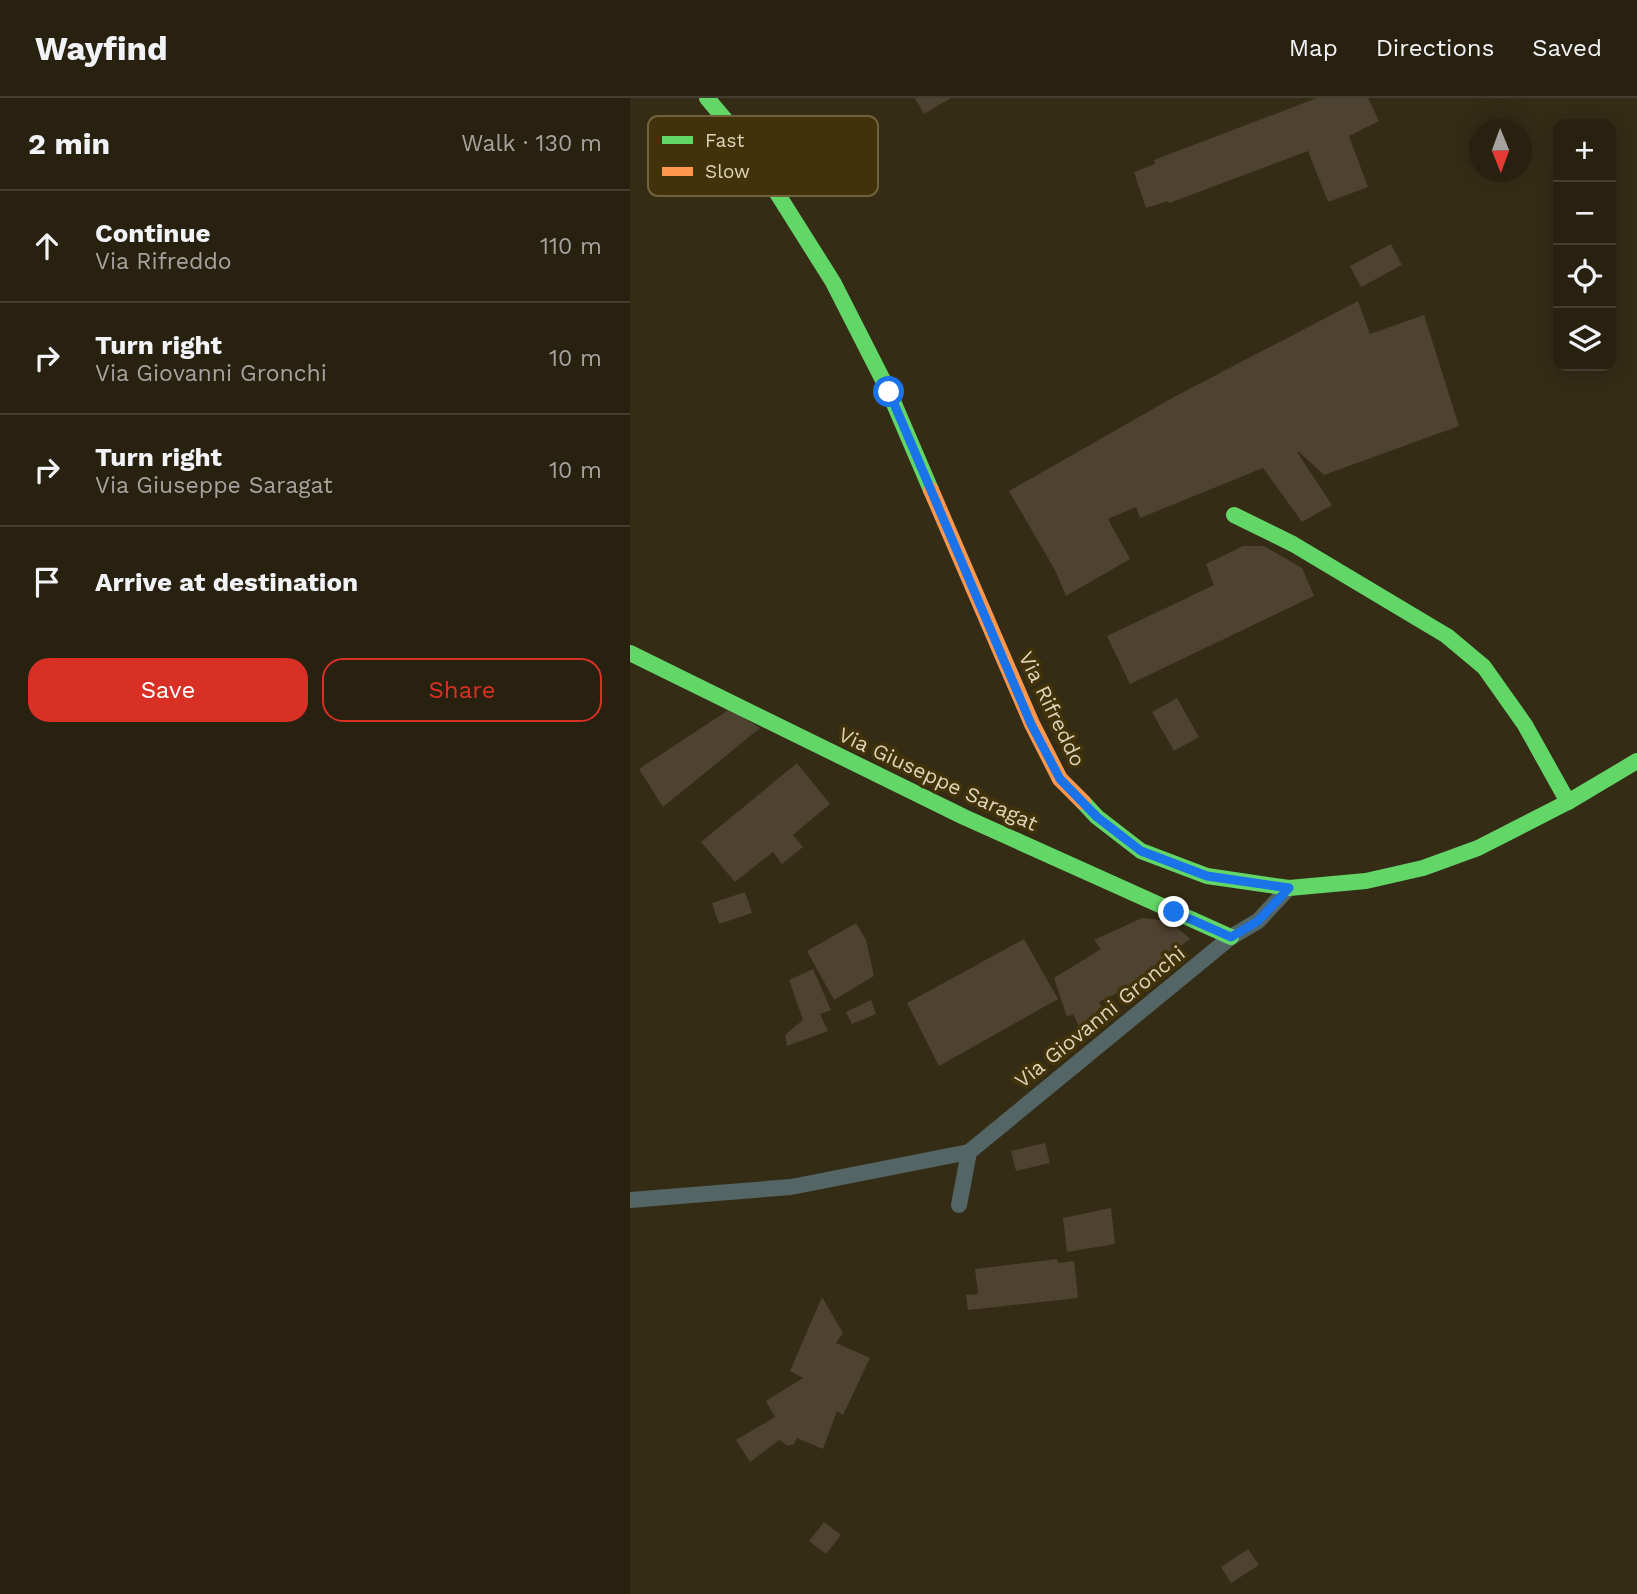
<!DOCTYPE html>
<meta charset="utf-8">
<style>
:root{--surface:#282110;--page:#342e1e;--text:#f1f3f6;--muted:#a5a39f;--line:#443e30;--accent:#d93025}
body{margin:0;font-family:"Work Sans",sans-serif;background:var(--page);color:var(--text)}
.controls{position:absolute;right:21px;top:21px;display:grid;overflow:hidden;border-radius:14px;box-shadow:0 4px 18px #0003}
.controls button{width:63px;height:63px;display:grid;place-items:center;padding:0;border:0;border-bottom:2px solid var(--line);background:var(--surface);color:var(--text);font:35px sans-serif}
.compass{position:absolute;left:839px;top:21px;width:63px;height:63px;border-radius:50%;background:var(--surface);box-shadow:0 4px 18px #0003;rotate:179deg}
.stop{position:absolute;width:21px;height:21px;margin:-16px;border:5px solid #1a73e8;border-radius:50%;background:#fff}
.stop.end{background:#1a73e8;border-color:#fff;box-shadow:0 2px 7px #0008}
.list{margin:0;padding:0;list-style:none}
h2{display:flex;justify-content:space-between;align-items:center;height:91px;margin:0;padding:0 28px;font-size:30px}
h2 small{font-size:23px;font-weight:400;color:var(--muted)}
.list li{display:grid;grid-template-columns:46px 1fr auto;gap:21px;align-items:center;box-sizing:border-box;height:112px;padding:0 28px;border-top:2px solid var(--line)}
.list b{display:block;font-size:26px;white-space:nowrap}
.list p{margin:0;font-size:23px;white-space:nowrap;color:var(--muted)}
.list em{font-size:23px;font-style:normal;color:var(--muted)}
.actions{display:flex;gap:14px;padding:21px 28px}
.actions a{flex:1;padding:16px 0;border:2px solid var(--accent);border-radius:21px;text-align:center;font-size:24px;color:var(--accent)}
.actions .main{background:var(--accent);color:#fff}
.icon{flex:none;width:38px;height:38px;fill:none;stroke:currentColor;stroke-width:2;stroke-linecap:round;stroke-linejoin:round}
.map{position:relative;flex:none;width:1007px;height:1496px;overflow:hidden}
header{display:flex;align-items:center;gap:42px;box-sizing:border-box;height:98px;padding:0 35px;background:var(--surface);border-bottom:2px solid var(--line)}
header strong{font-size:33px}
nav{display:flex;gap:38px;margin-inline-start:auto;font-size:24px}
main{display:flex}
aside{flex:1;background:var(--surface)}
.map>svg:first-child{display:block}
.building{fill:#4e4230}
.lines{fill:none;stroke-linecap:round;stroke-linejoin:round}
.lane{stroke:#536564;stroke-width:16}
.fast{stroke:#63d668;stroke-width:16}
.slow{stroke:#ff974d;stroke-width:16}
.route{stroke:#1a73e8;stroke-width:9}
.labels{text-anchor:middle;stroke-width:7;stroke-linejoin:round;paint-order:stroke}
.street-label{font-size:21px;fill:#ded3b9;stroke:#423209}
.key{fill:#423209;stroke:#71623e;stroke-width:2}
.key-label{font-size:19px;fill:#ded3b9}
</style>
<header>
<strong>Wayfind</strong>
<nav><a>Map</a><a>Directions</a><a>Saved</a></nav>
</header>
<main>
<aside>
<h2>2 min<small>Walk · 130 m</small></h2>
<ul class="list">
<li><svg class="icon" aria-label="ahead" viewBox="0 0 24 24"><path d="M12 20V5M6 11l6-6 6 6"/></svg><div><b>Continue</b><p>Via Rifreddo</p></div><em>110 m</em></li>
<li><svg class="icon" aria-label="right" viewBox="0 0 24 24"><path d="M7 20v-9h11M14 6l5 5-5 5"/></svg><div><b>Turn right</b><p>Via Giovanni Gronchi</p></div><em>10 m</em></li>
<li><svg class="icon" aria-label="right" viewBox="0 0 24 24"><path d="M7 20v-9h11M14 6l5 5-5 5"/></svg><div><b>Turn right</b><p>Via Giuseppe Saragat</p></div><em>10 m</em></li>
<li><svg class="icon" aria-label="arrive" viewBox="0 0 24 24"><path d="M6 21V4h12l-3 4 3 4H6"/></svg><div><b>Arrive at destination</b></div></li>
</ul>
<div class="actions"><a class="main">Save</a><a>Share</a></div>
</aside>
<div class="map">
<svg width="1007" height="1496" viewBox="0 0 1007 1496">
<rect width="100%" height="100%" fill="#352c16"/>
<g class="building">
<polygon points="285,0 321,0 294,16"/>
<polygon points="687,0 738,0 749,23 719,38 738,89 698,104 678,53 539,105 538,103 516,110 504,74 525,66 524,62"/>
<polygon points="761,146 772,167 731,189 720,168"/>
<polygon points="728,203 740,236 794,217 829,328 694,377 669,354 667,354 702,407 672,424 633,370 510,420 506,409 478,421 500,461 436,498 425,472 379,393 544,299"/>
<polygon points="613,448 634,448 672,470 684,498 500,586 477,538 584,487 576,466"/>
<polygon points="547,600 569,639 544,653 522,614"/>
<polygon points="100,611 130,630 33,709 9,671"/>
<polygon points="167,665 200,706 163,737 173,749 152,766 143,754 105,784 71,744"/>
<polygon points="115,794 122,815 89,826 82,805"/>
<polygon points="512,820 540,823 560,841 493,892 469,904 476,920 454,939 443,916 437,919 424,880 471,851 464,842"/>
<polygon points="226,825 236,842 244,878 204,902 177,853"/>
<polygon points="394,841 428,901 309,968 277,905"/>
<polygon points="183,871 201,912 190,916 198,933 157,948 155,937 173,922 159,882"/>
<polygon points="241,902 246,916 222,926 216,914"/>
<polygon points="415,1045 420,1065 386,1073 381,1053"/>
<polygon points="481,1110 485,1146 437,1154 433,1120"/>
<polygon points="427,1161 428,1165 444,1163 448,1200 338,1212 336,1197 348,1196 345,1171"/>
<polygon points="192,1199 213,1235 206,1245 240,1260 213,1317 207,1313 193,1351 167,1340 164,1346 158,1348 149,1342 120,1364 106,1342 145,1319 136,1303 173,1280 160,1273"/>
<polygon points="194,1424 211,1437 196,1456 179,1443"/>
<polygon points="618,1451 629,1467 601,1485 591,1469"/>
</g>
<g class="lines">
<g class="lane">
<polyline points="339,1054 601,839 628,823 656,793"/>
<polyline points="0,1102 161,1089 339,1054 329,1107"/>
</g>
<g class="fast">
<polyline points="77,0 118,49 203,184 259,294 301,392"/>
<polyline points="604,417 663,446 817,538 854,569 895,627 938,704"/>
<polyline points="0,555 334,719 601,839"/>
<polyline points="453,704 467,719 511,753 577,778 659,790 736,783 793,770 848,750 938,704 1007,663"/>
</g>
<polyline class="slow" points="301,392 402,626 430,681 453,704"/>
</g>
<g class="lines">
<polyline class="route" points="259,294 401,626 430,681 467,719 511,753 577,778 659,790 628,823 601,839 544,814"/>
</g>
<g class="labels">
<g class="street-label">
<text transform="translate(422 611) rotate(64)" y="7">Via Rifreddo</text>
<text transform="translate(308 681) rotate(25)" y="7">Via Giuseppe Saragat</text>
<text transform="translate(470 919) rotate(-39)" y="7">Via Giovanni Gronchi</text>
</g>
</g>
<rect x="18" y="18" width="230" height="80" rx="10" class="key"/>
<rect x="32" y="38" width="31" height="8" fill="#63d668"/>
<rect x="32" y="69" width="31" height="9" fill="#ff974d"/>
<g class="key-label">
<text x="75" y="49">Fast</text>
<text x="75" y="80">Slow</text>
</g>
</svg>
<div class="controls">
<button>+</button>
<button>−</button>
<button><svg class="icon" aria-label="locate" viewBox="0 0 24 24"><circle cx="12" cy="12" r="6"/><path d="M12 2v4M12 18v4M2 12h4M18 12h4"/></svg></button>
<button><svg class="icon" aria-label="layers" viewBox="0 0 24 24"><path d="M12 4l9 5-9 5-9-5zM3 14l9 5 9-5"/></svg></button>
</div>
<svg class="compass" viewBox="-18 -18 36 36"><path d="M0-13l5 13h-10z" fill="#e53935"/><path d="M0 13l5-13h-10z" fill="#a5a39f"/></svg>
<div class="stop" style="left:259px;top:294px"></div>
<div class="stop end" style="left:544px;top:814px"></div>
</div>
</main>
